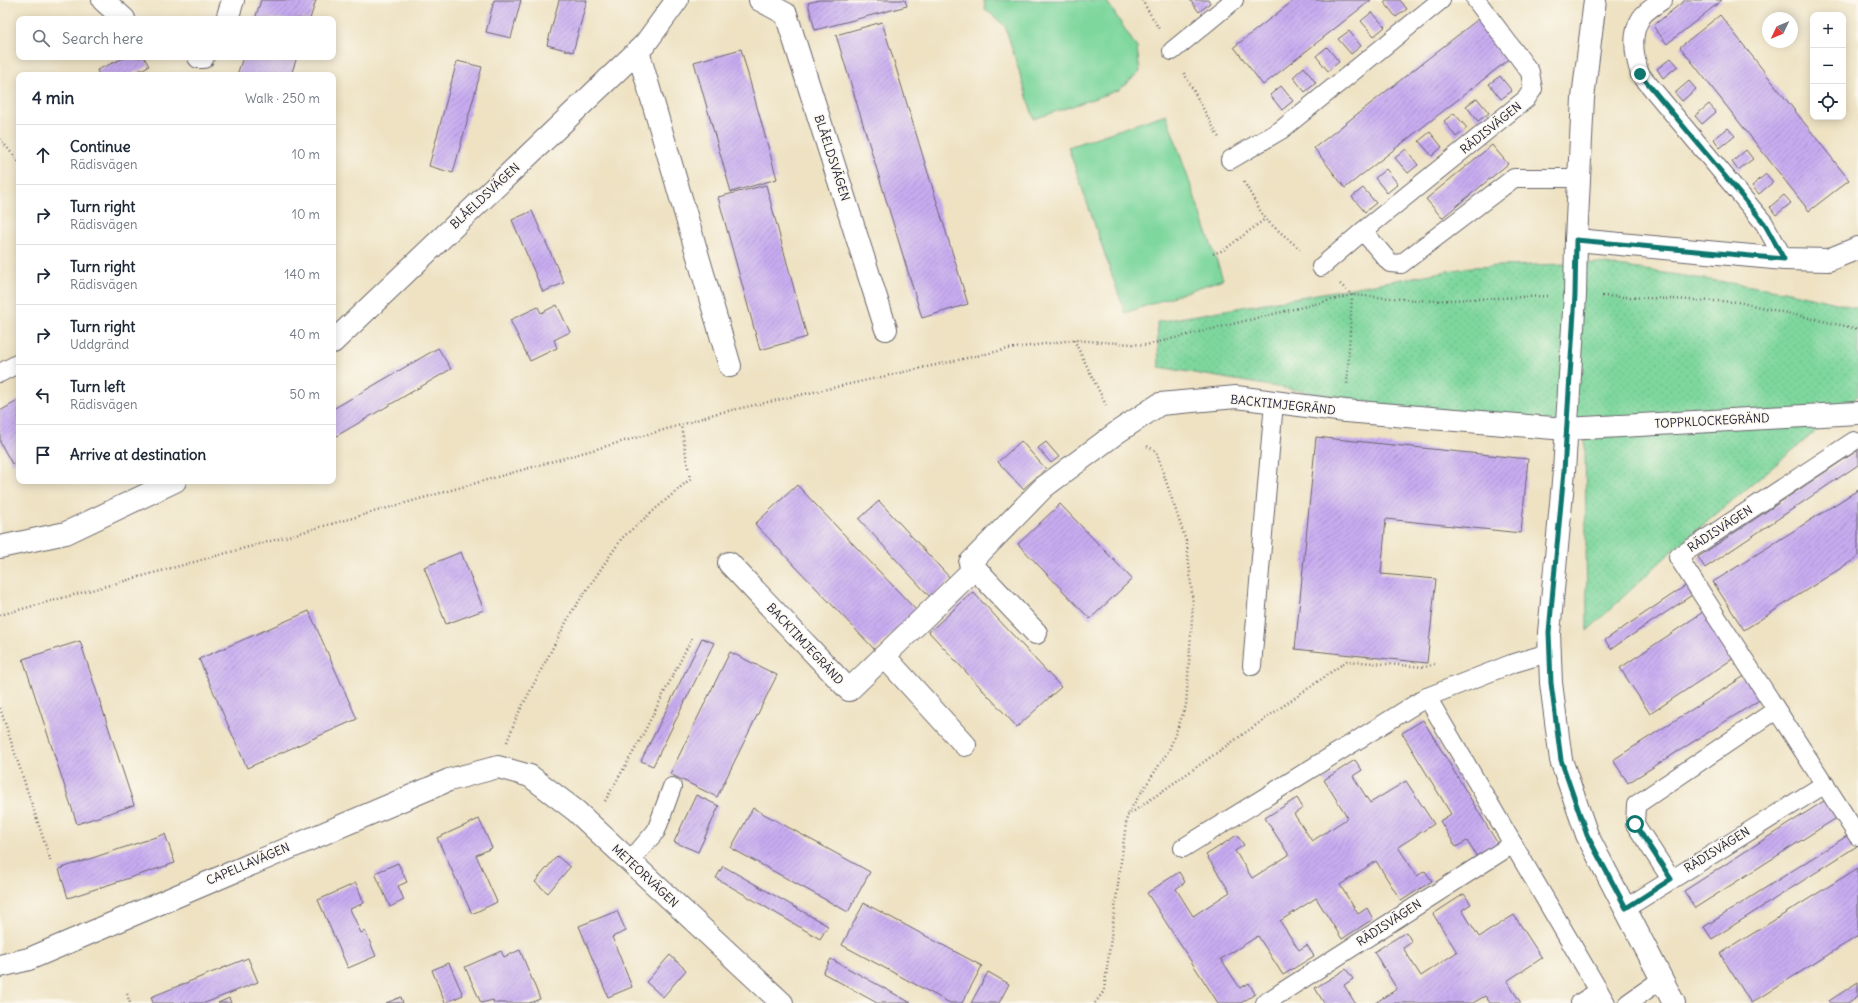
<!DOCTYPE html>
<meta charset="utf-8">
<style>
:root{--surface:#fff;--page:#f6f6f7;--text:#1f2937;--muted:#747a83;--line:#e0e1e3}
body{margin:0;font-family:Delius,sans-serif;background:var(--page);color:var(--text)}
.controls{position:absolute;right:12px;top:12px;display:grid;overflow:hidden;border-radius:8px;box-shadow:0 2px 10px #0003}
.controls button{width:36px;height:36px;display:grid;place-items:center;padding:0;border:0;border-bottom:1px solid var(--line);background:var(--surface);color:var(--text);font:20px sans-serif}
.compass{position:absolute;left:1762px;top:12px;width:36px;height:36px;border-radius:50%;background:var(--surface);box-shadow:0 2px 10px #0003;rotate:226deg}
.stop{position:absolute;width:12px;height:12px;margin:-9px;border:3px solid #0f766e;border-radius:50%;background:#fff}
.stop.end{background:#0f766e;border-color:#fff;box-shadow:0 1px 4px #0008}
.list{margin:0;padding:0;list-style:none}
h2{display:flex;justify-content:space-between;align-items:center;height:52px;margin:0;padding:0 16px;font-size:17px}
h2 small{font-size:13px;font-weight:400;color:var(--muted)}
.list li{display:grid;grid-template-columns:26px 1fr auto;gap:12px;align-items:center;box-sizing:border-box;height:60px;padding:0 16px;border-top:1px solid var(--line)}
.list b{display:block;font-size:15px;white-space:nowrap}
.list p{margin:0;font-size:13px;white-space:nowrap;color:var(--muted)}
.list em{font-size:13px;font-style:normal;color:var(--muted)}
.icon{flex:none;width:22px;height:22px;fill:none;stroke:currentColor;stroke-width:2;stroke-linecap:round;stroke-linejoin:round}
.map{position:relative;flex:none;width:1858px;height:1003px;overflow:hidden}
.search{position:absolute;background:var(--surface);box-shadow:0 2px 10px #0003;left:16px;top:16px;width:320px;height:44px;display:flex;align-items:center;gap:10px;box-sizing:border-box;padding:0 14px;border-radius:8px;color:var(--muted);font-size:15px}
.panel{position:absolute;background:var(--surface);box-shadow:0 2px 10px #0003;left:16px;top:72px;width:320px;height:412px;border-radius:8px}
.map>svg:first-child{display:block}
.grass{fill:url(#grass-dots);stroke:#507c6c}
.park{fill:#7ed79d;stroke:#507c6c}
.building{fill:url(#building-hatch)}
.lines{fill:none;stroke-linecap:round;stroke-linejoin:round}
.service-casing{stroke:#69656b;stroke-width:20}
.minor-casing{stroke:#69656b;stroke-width:24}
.path{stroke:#69656b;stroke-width:2.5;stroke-dasharray:1 3;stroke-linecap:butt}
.service{stroke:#fff;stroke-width:18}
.minor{stroke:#fff;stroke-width:22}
.route{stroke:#0f766e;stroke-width:5}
.labels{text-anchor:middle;stroke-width:3;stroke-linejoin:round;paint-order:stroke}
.street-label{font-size:12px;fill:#22223b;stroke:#fbf7ec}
</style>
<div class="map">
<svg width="1858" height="1003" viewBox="0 0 1858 1003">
<defs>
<pattern id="grass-dots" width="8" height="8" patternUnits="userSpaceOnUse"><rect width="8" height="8" fill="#7ed79d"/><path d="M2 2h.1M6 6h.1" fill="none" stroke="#6db888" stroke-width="1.8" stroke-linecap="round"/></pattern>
<pattern id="building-hatch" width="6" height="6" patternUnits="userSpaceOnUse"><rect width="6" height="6" fill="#c8acf1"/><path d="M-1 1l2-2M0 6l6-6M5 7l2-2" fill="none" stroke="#a28cc4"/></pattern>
</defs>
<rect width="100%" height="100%" fill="#fbf7ec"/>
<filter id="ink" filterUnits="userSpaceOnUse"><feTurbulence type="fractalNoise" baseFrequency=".025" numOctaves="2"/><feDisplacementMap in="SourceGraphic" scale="8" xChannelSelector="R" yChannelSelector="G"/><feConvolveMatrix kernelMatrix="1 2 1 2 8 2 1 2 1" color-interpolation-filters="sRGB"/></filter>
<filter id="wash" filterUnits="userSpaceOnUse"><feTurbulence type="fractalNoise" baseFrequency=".012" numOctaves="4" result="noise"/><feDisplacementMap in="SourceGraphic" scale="16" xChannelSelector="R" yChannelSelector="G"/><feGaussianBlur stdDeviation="0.9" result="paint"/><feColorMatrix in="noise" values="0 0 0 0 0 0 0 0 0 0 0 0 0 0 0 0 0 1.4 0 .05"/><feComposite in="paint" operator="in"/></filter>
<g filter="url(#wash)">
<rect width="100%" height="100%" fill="#eee2c3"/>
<polygon class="grass" points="1598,263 1784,291 1858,308 1858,396 1673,550 1587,631 1585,439 1159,367 1157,322 1471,267"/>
<g class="park">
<polygon points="984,0 1106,0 1137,48 1140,72 1119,90 1034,119 1005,26 985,9"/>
<polygon points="1166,114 1223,279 1125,313 1068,147"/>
</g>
<g id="blocks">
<g class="building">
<polygon points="261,0 316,0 310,19 255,19"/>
<polygon points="494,0 521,0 511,38 486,32"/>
<polygon points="559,0 587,0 573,52 547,45"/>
<polygon points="819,0 905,0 907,6 815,30 808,3"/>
<polygon points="1190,0 1208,0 1210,3 1199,12"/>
<polygon points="1294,0 1371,0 1263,85 1234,47"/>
<polygon points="1386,0 1400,0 1407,9 1396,17 1384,2"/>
<polygon points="1685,0 1722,0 1667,44 1653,26"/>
<polygon points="1372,12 1385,27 1374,36 1361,21"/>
<polygon points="1720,15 1849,180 1809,211 1680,47"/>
<polygon points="1481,17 1512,57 1345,188 1314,148"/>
<polygon points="882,22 968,304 922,318 836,35"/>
<polygon points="1349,31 1361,46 1351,54 1338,39"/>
<polygon points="1327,47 1339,62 1328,71 1316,56"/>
<polygon points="741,49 777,179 731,192 694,62"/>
<polygon points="126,57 144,57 149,66 129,75 99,75 97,70"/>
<polygon points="243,57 297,57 291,75 237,75"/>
<polygon points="1671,58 1678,66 1663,78 1657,69"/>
<polygon points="457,61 482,67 453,173 429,166"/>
<polygon points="1304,67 1316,83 1305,92 1293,77"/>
<polygon points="1500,76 1512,91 1501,99 1489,84"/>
<polygon points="1689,81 1696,89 1682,101 1675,93"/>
<polygon points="1281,86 1293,101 1282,110 1270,95"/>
<polygon points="1477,98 1489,113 1478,121 1466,106"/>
<polygon points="1709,104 1716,112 1702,124 1695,116"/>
<polygon points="1454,113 1467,128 1456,137 1444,121"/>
<polygon points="1728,128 1735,136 1720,148 1714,139"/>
<polygon points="1430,132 1442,147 1432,156 1419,141"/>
<polygon points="1492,145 1508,164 1442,218 1426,199"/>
<polygon points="1406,149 1418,165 1408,173 1395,158"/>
<polygon points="1746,150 1753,159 1738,170 1732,162"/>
<polygon points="1386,169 1398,184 1387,193 1375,178"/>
<polygon points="1766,174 1773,182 1759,194 1752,186"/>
<polygon points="766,185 807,337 760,350 718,197"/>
<polygon points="1363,188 1376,203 1365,212 1352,197"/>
<polygon points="1784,195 1791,203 1776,215 1770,207"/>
<polygon points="532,211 564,283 543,292 512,220"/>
<polygon points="557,305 570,332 554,340 557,348 530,361 510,320 538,307 541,313"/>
<polygon points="438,348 451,369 333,438 333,409"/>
<polygon points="19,400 19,460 12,464 0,442 0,411"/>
<polygon points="1316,437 1528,459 1521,533 1386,519 1381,574 1436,579 1427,663 1295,649"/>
<polygon points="1021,441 1046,469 1023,489 998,462"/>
<polygon points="1046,442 1059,457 1051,463 1038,448"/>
<polygon points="1858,450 1858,465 1705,568 1698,557"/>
<polygon points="797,485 916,610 875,650 755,524"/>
<polygon points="1858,490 1858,557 1744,630 1713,582"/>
<polygon points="879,501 951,579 931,598 859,519"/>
<polygon points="1060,504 1132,579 1090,619 1018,544"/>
<polygon points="461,552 484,610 446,624 424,567"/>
<polygon points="1688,584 1695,593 1611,649 1605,640"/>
<polygon points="973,592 1061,687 1017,727 929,632"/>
<polygon points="309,611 357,719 247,768 199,659"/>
<polygon points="1703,612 1734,658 1650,714 1620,668"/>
<polygon points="702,638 714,643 653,766 641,761"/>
<polygon points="80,641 134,805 77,824 23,659"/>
<polygon points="730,652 777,675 717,797 670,774"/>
<polygon points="1746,675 1761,699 1628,783 1613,760"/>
<polygon points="1423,720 1498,844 1477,857 1467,841 1456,847 1440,821 1451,814 1402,733"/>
<polygon points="1355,760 1362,770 1353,776 1370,803 1406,781 1434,824 1398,847 1417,876 1425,871 1432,881 1401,901 1376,861 1340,885 1358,914 1367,908 1373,919 1342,939 1316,898 1280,921 1299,950 1307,945 1314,956 1283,975 1258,936 1221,959 1240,988 1249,983 1255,994 1241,1003 1218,1003 1147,893 1179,872 1185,882 1176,889 1193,916 1230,892 1206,855 1237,835 1244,845 1235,851 1252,878 1289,855 1265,818 1297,798 1303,808 1294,814 1312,841 1348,818 1324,780"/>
<polygon points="696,795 719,806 698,852 674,842"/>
<polygon points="1827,799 1838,817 1695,908 1684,891"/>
<polygon points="753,808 870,872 848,912 731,848"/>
<polygon points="479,819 492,848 476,855 497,902 472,914 437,838"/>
<polygon points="165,834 175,863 68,898 59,869"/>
<polygon points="1850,834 1857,846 1712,939 1704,927"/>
<polygon points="557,856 570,867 548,893 535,882"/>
<polygon points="398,863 407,882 398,886 404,900 390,907 375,873"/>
<polygon points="723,866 828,926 820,939 716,878"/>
<polygon points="1858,868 1858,936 1751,1003 1720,954"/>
<polygon points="356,883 364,903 350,909 361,933 365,931 376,956 348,968 318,900"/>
<polygon points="1464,894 1471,904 1462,910 1479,937 1514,915 1542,958 1507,981 1521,1003 1490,1003 1485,996 1473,1003 1375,1003 1397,989 1374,952 1406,932 1412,942 1403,948 1421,976 1457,952 1433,914"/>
<polygon points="864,903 982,966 962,1003 950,1003 842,945"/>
<polygon points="617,911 626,931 612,937 632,987 608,997 579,926"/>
<polygon points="520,950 540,999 529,1003 494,1003 493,1000 481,1003 465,967 501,951 504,957"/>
<polygon points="670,955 686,970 663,997 646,982"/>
<polygon points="248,958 258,982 205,1003 153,1003 151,997"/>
<polygon points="831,959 911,1003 877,1003 823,973"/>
<polygon points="449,963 463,995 445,1003 432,970"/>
<polygon points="1346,969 1353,979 1344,985 1355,1003 1324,1003 1315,988"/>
<polygon points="988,972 1009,984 999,1003 971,1003"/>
<polygon points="1858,982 1858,996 1848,1003 1830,1003 1829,1001"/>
<polygon points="401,997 403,1003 386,1003"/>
<polygon points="229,998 231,1003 218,1003"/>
</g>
</g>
</g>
<g filter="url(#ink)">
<use href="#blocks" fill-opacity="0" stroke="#69656b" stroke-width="1"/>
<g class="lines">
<g class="service-casing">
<g id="service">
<polyline points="1476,0 1530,72 1533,89 1526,99 1363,231 1390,263 1401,264 1514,178 1579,178"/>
<path d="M 1663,0 C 1656,5 1645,11 1641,18 C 1630,35 1634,56 1640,74 L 1764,223 L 1784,259"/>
<polyline points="1172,51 1234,0"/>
<polyline points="1230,160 1281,130 1441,0"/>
<polyline points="1321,267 1363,231"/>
<polyline points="0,373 19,363"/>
<polyline points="1854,441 1678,557 1858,836"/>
<polyline points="1551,652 1511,664 1427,697 1606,1003"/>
<polyline points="1252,666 1274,402"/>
<polyline points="1183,848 1427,697"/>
<polyline points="630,861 656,831 672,787"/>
<polyline points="1671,879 1635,824 1636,805 1776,710"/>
<polyline points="1626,908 1825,784"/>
<polyline points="1265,1003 1513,844"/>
<polyline points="1580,1003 1599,991"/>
<polyline points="1628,1003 1662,979"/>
</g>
</g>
<g class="minor-casing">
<g id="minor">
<polyline points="103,0 124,19"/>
<polyline points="760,0 786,14 886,329"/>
<polyline points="1595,0 1583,98 1576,240 1575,295 1564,471 1549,633 1551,683 1561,760 1587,835 1674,1003"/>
<polyline points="227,19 233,0"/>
<polyline points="638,51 730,366"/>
<polyline points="199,57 203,57"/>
<polyline points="1576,240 1784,259 1828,260 1858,248"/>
<polyline points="333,342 645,44 677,0"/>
<polyline points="0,547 66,533 175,481"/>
<polyline points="729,563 849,690 975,568"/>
<polyline points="1036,633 970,563 1044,487 1119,431 1160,404 1236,397 1345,411 1566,429 1858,413"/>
<polyline points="884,656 965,745"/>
<polyline points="0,966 29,959 449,780 498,767 530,776 576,811 782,1003"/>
</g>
</g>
<g class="path">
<polyline points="1142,0 1159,29"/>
<polyline points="1184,73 1219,138"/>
<polyline points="0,139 19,162"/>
<polyline points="1244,182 1265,219 1302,251"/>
<polyline points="1213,254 1224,250 1265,219"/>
<polyline points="1340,284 1352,295 1347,384"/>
<polyline points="1602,296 1738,302 1858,329"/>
<polyline points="1074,340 1106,405"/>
<polyline points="0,615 278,539 681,425 714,414 1008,349 1073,340 1146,345 1352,295 1428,301 1547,296"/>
<polyline points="0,708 51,862"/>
<polyline points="507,742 516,718 571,613 622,538 690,479 681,425"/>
<polyline points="605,801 638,744 692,638"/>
<polyline points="1128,813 1169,750 1186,706 1193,604 1187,544 1156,451 1147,446"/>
<polyline points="127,994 130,1003"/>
<polyline points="1095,1003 1104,991 1127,816 1347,661 1425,667 1437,663"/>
</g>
<use href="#service" class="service"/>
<use href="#minor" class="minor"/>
</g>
</g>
<g class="lines" filter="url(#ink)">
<polyline class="route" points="1635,824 1671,879 1626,908 1587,835 1561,760 1551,683 1549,632 1564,471 1575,295 1576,240 1784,259 1764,223 1640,74"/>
</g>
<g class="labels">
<g class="street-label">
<text transform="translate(1491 128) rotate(-39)" y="4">RÄDISVÄGEN</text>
<text transform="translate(832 158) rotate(72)" y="4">BLÅELDSVÄGEN</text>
<text transform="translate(485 196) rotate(-43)" y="4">BLÅELDSVÄGEN</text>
<text transform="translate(1283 405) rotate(6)" y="4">BACKTIMJEGRÄND</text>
<text transform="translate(1712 421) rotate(-3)" y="4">TOPPKLOCKEGRÄND</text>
<text transform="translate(1720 529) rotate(-33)" y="4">RÄDISVÄGEN</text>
<text transform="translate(805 644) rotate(47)" y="4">BACKTIMJEGRÄND</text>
<text transform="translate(1717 850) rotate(-32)" y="4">RÄDISVÄGEN</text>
<text transform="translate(248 864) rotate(-23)" y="4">CAPELLAVÄGEN</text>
<text transform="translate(645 876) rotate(43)" y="4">METEORVÄGEN</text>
<text transform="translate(1389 923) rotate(-33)" y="4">RÄDISVÄGEN</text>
</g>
</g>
</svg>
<div class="controls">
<button>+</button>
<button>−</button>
<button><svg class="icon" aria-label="locate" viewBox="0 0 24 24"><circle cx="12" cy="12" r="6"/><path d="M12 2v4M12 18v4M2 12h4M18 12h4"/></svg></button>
</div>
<svg class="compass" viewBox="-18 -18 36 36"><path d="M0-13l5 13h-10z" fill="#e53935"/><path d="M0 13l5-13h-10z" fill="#747a83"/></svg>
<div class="stop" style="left:1635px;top:824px"></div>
<div class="stop end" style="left:1640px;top:74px"></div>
<div class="search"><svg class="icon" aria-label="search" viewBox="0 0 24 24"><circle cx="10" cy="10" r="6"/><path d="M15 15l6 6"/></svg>Search here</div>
<section class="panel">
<h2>4 min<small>Walk · 250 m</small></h2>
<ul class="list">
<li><svg class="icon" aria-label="ahead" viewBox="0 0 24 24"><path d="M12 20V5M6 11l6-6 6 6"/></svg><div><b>Continue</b><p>Rädisvägen</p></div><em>10 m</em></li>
<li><svg class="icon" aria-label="right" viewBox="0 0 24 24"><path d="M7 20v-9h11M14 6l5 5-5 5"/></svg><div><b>Turn right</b><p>Rädisvägen</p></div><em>10 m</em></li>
<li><svg class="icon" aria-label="right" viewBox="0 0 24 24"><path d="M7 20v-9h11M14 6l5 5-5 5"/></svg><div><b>Turn right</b><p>Rädisvägen</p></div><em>140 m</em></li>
<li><svg class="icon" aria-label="right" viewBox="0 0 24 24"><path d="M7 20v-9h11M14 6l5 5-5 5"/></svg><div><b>Turn right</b><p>Uddgränd</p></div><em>40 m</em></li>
<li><svg class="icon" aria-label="left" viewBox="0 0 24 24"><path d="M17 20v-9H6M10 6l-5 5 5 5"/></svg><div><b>Turn left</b><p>Rädisvägen</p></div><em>50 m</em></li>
<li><svg class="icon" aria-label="arrive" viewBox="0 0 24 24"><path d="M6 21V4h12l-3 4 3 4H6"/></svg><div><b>Arrive at destination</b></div></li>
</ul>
</section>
</div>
